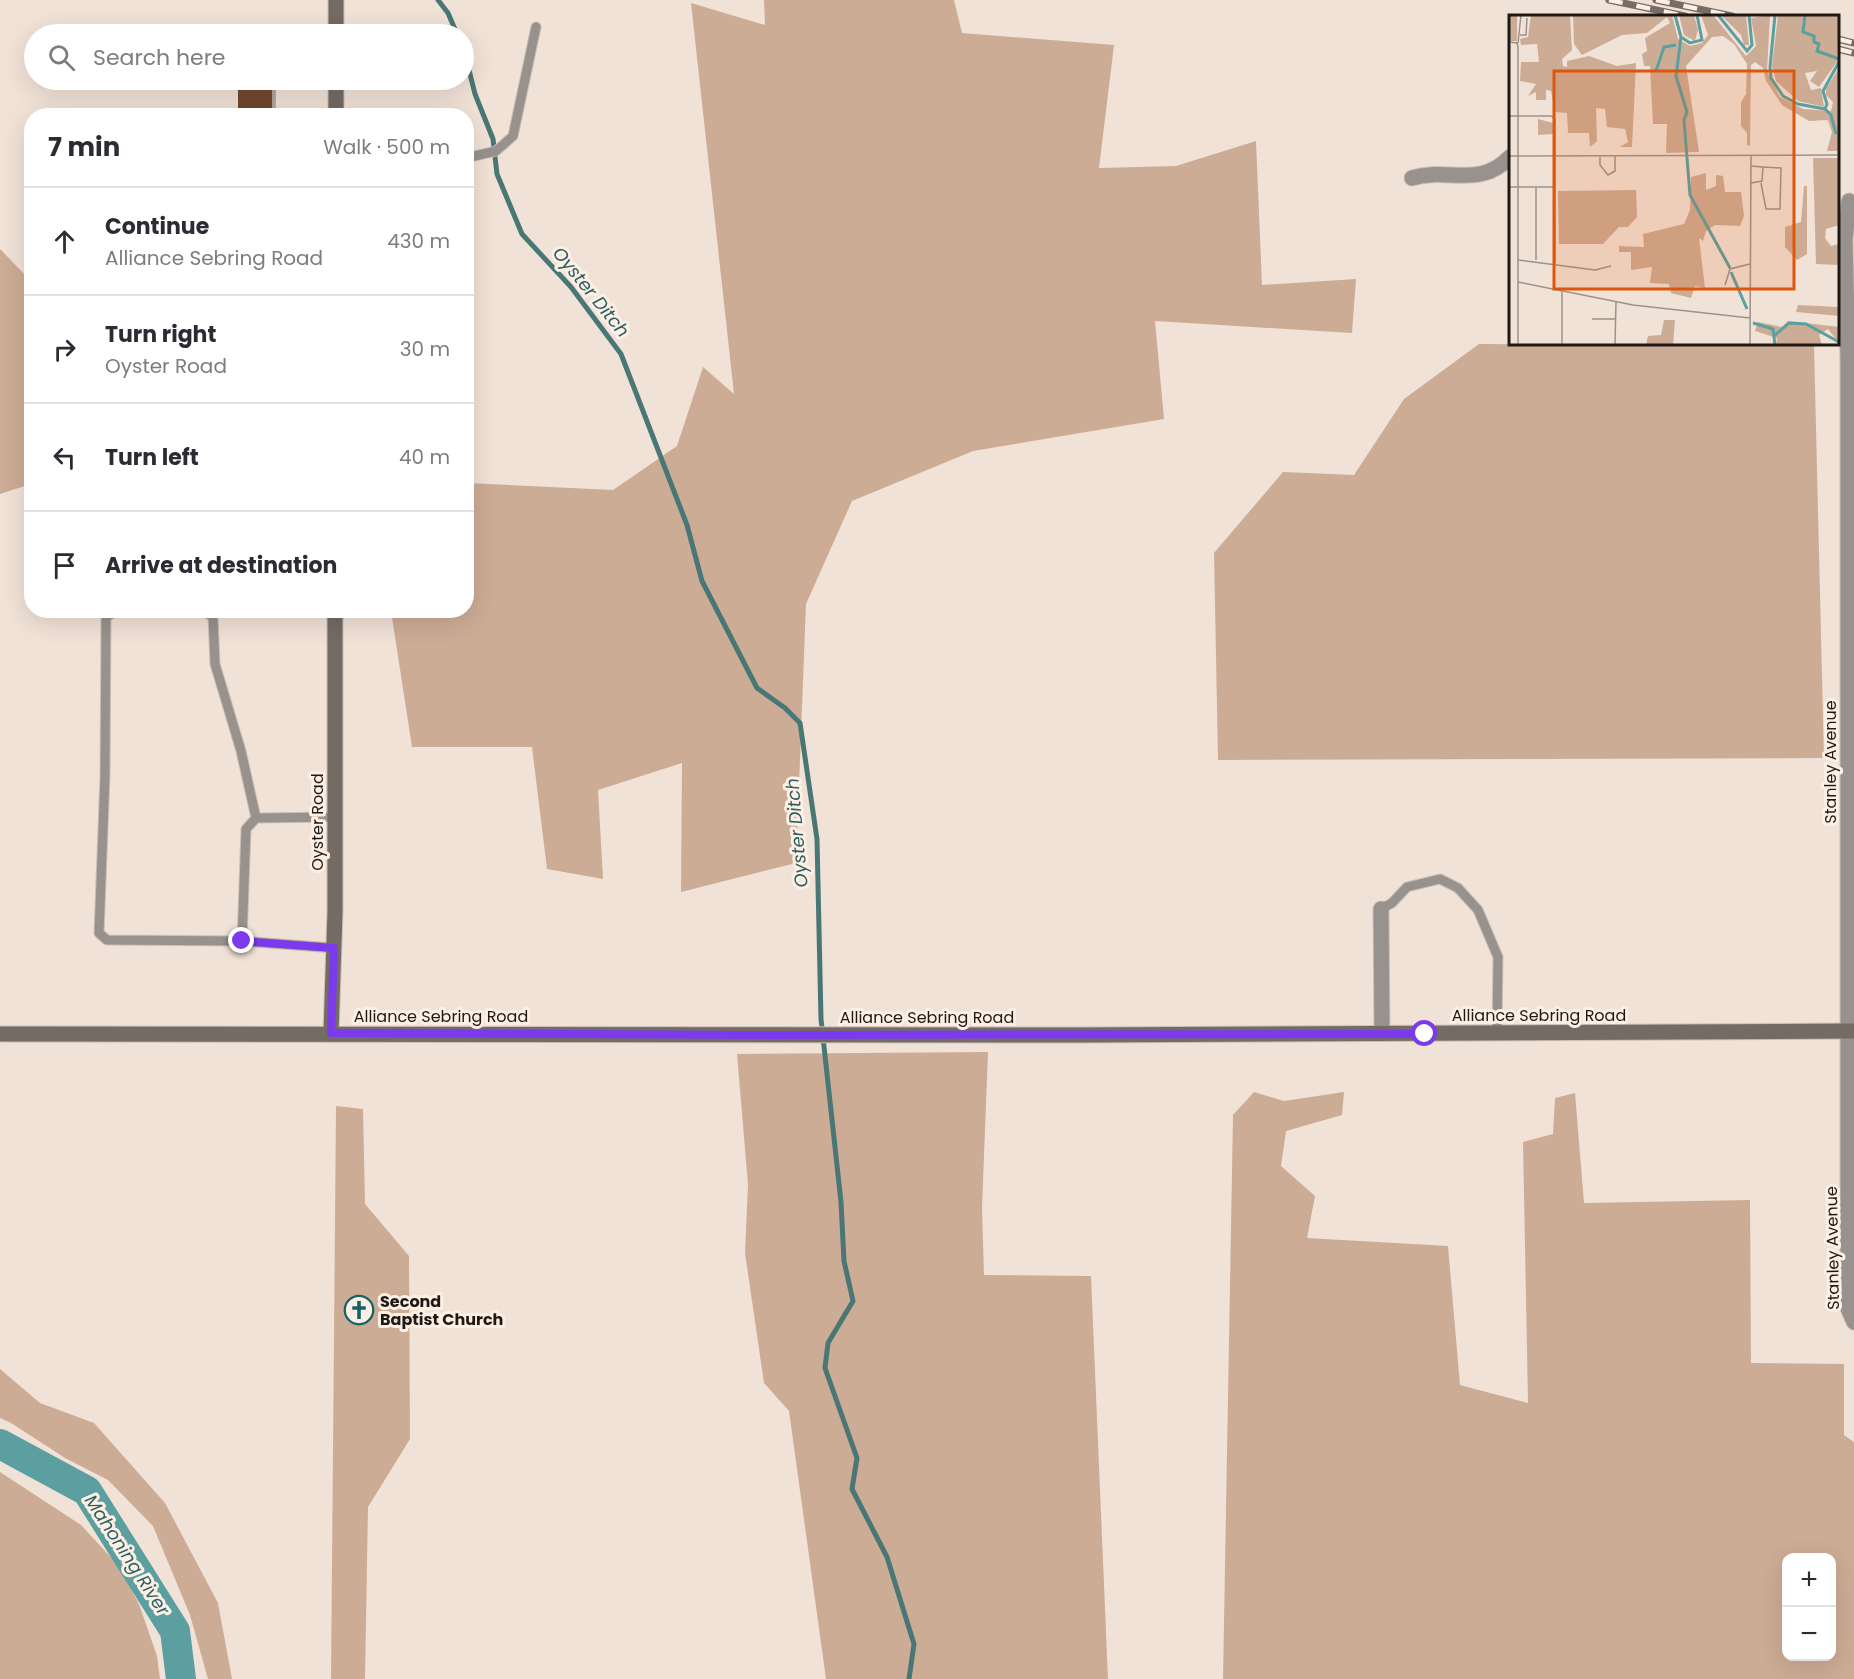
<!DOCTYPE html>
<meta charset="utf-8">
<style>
:root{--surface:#fff;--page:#f7f7f7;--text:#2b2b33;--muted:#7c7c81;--line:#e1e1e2}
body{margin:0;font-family:Poppins,sans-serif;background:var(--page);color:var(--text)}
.controls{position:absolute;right:18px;bottom:18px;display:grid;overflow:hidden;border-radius:12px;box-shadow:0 6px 24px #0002}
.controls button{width:54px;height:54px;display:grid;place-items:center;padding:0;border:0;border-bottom:2px solid var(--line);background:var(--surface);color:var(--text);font:30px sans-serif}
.stop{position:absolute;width:18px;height:18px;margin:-14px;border:4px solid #7c3aed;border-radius:50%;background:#fff}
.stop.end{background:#7c3aed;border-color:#fff;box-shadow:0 2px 6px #0008}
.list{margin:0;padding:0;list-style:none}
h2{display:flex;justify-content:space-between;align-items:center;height:78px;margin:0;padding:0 24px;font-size:26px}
h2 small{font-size:20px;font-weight:400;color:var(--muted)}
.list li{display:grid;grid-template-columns:39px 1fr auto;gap:18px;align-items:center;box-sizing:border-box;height:108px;padding:0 24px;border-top:2px solid var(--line)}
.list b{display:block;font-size:22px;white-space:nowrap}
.list p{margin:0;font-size:20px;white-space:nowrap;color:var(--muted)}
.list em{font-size:20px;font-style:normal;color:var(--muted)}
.icon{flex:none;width:33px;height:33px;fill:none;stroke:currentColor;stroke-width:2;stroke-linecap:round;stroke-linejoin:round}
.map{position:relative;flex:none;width:1854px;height:1679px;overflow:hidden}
.search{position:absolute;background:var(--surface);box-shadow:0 6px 24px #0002;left:24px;top:24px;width:450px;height:66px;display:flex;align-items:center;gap:15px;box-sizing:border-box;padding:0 21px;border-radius:33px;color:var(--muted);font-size:22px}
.panel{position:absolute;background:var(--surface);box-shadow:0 6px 24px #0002;left:24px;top:108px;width:450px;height:510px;border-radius:24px}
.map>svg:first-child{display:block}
.green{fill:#cdac95;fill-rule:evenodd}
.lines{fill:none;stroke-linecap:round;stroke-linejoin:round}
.stream{stroke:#497776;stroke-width:5}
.river{stroke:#5b9fa0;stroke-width:30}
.building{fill:#724a2d;filter:url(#shadow)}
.lane-casing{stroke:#cbbeb4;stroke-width:11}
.street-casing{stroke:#cbbeb4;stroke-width:17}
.secondary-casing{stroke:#cbbeb4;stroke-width:17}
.lane{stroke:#98928e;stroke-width:9}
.street{stroke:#98928e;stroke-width:15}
.secondary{stroke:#746b65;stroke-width:15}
.rail-casing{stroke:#776d66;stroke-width:7}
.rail{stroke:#feefe5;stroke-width:4.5;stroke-dasharray:14;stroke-linecap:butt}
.route{stroke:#7c3aed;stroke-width:8}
.labels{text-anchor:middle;stroke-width:6;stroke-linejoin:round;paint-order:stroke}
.street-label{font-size:16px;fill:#1e1915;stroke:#feefe5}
.poi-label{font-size:16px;font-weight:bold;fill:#1e1915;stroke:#feefe5;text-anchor:start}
.water-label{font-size:18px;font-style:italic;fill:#286163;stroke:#feefe5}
.inset-river{fill:none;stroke:#5b9fa0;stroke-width:3}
.inset-road{fill:none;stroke:#9d9289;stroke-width:1.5}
.view{fill:#de560c;fill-opacity:0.15;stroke:#de560c;stroke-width:3}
.inset-edge{fill:none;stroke:#1e1915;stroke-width:3}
</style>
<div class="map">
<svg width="1854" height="1679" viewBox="0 0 1854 1679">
<defs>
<filter id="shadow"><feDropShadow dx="5" dy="-5" stdDeviation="1.5" flood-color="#0004"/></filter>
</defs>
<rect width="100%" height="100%" fill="#f1e2d7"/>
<g class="green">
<polygon points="764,0 954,0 962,33 1114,45 1099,168 1176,166 1256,141 1262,285 1356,279 1352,333 1155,321 1164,419 973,451 852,501 806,604 796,863 681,892 682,763 598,790 603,879 547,869 532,747 412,747 391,611 466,610 467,483 613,490 677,446 703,367 734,394 691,3 765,25"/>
<polygon points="0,249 32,282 31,484 0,494"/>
<polygon points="1479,344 1814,345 1824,758 1218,760 1214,553 1283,472 1354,475 1404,399"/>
<polygon points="988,1052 982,1208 984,1275 1091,1276 1108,1679 826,1679 789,1411 764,1383 745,1253 748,1185 737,1054"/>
<path d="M 1254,1092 L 1284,1101 L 1344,1092 L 1342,1115 L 1286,1131 L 1281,1166 L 1315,1196 L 1307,1238 L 1448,1246 L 1460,1385 L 1528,1403 L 1523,1142 L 1553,1134 L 1555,1098 L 1575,1093 L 1584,1203 L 1750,1200 L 1751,1363 L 1844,1364 L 1844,1435 L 1854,1442 L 1854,1679 L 1223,1679 L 1233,1115 ZM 1786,1558 L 1832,1558 L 1832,1656 L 1786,1656 Z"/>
<polygon points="336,1106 363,1109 365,1204 409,1256 410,1439 368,1507 365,1679 331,1679"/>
<polygon points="0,1369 40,1403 94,1423 165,1503 218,1603 232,1679 208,1679 190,1615 153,1526 108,1480 65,1458 11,1423 0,1418"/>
<polygon points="0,1472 81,1525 118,1565 139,1604 157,1656 160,1679 0,1679"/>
</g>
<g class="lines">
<g class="stream">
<polyline points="438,0 448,13 457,34"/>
<polyline points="464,50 475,94 493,139 497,174 522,234 571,287 621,354 687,525 702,581 757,688 785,708 800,723 817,839 821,1019 841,1202 844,1261 853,1301 828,1343 825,1368 857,1458 852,1489 887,1557 914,1644 909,1679"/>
</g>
<polyline class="river" points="0,1444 87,1491 175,1631 181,1679"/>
</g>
<polygon class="building" points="238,88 272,89 272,115 238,114"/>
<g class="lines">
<g class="lane-casing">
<g id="lane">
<polyline points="466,158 496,151 513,136 536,27"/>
<polyline points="118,610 106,617 105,776 99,933 107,940 242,941"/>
<polyline points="202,610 213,617 215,664 241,751 256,818"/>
<polyline points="1381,909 1392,903 1407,887 1440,879 1458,888 1478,910 1498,957 1497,1033"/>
<polyline points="334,948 242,941 246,829 256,818 335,817"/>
</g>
</g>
<g class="street-casing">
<g id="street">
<path d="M 1412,178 C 1447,167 1480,189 1510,157"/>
<polyline points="1849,201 1845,240 1848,360 1848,1308 1854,1322"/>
<polyline points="1381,909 1382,1033"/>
</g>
</g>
<g class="secondary-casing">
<g id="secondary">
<polyline points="336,34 336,0"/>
<polyline points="336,116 336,80"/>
<polyline points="331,1033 335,912 335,610"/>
<polyline points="0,1034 1082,1035 1854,1031"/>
</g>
</g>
<use href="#lane" class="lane"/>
<use href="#street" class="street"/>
<use href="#secondary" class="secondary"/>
<g class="rail-casing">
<g id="rail">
<polyline points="1609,0 1685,16"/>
<polyline points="1656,0 1732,16"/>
<polyline points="1838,39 1854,43"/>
<polyline points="1838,49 1854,53"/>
</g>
</g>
<use href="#rail" class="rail"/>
</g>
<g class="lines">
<polyline class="route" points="242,941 334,948 331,1033 765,1035 1425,1034"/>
</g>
<defs>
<g id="church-ring" transform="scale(1.5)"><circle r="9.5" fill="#feefe5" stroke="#146465" stroke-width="1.5"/><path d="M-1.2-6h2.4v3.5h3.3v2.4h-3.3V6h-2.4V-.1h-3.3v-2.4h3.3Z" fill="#146465"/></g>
</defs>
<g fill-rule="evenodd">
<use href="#church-ring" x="359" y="1310"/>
</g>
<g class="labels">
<g class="street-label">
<text transform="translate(1830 762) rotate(-90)" y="6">Stanley Avenue</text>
<text transform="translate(317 822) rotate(-90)" y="6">Oyster Road</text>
<text x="1539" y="1021">Alliance Sebring Road</text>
<text x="441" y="1022">Alliance Sebring Road</text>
<text x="927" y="1023">Alliance Sebring Road</text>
<text transform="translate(1832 1248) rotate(-91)" y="6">Stanley Avenue</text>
</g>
<g class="poi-label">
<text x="380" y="1307">Second<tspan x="380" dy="18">Baptist Church</tspan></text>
</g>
<g class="water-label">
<text transform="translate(591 292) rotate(51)" y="6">Oyster Ditch</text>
<text transform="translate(797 833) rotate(-95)" y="6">Oyster Ditch</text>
<text transform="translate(127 1555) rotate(57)" y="6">Mahoning River</text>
</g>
</g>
<g transform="translate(1509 15)">
<rect width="330" height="330" fill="#f1e2d7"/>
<path d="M 0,0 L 8,0 L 8,26 L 0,26 ZM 22,0 L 61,0 L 63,35 L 53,44 L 54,51 L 58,52 L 58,46 L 80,41 L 108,51 L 127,48 L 123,132 L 111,132 L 119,127 L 116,114 L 98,112 L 96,94 L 87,93 L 88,126 L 81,132 L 80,118 L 59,118 L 58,98 L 46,97 L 42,76 L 37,75 L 37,85 L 27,85 L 27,77 L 19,81 L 27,69 L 11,66 L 12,47 L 30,47 L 28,29 L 12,30 L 11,24 L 19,22 ZM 64,0 L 163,0 L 169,24 L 181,31 L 193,28 L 199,20 L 192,0 L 204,0 L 237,41 L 247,31 L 242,3 L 261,0 L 258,56 L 271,82 L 294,94 L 322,96 L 324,87 L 317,80 L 317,74 L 330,53 L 330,136 L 318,136 L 323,117 L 319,105 L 300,106 L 273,90 L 257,66 L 254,53 L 246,47 L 242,50 L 241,131 L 238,130 L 238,118 L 232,111 L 232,87 L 237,79 L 238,49 L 225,29 L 214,21 L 203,22 L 177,51 L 190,137 L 157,138 L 158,109 L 144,109 L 141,51 L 135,51 L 133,39 L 138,36 L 136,23 L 161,8 L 158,2 L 138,18 L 113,20 L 73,40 L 65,29 ZM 170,0 L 185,0 L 189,15 L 186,26 L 175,20 ZM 212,0 L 237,0 L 240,30 L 235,30 L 232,20 ZM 269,0 L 330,0 L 328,47 L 310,72 L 301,66 L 308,56 L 296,58 L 302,75 L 312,73 L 315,92 L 289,86 L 267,66 L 263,51 ZM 29,104 L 44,108 L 44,119 L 29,120 ZM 304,143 L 330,143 L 330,210 L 317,214 L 316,223 L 322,231 L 330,229 L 330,250 L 307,249 ZM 197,158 L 197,175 L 207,171 L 207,160 L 214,161 L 216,177 L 232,177 L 235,201 L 231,211 L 206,210 L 197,216 L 194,226 L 190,223 L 196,273 L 186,271 L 182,283 L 162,278 L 160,269 L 141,268 L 143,252 L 122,255 L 122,237 L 110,237 L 110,231 L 135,232 L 134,219 L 175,209 L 181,195 L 182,162 ZM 295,171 L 298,171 L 298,239 L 288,245 L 276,232 L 276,212 L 292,207 ZM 127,175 L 128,202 L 119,212 L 110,212 L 94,229 L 50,229 L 49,176 ZM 289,290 L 330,292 L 330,301 L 287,297 ZM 155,305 L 166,305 L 164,330 L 137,330 L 139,321 L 152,320 ZM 279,306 L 330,312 L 330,328 L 319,314 L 310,320 L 313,330 L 267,330 L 268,323 L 246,316 L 249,307 L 273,312 Z" fill="#cdac95"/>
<path class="inset-river" d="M 166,0 L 172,22 L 181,28 L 193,25 L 188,0M 209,0 L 238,36 L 243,30 L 240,0M 266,0 L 261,52 L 262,63 L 274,81 L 289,89 L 316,94 L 318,89 L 314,76 L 330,47M 296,0 L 294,17 L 305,21 L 305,27 L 310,29 L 308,36 L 330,44M 172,22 L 167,61 L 178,97 L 175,105 L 181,180 L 221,253M 147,56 L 155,32 L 167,30M 316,94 L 322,100 L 327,119M 222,257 L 238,294M 244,308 L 264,314 L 266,330M 266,320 L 280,308 L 297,309 L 330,327"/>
<path class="inset-road" d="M 11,20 L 17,20 L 18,3M 0,27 L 8,28 L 9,32 L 9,330M 9,28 L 12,0M 0,101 L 42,101 L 46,104 L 46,248M 91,140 L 91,150 L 99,160 L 106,156 L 106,140M 0,141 L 330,140M 242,168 L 253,166 L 254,152 L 242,151M 252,168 L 257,194 L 271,194 L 272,153 L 254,152M 0,172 L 46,172M 9,245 L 86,255 L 102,251M 27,245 L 27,172M 9,267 L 124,290 L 241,303M 216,270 L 221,254 L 241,249M 83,304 L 106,304M 53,330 L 53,276M 106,330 L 107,287M 241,330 L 242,140"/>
<path class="view" d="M 45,56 L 285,56 L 285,274 L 45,274 Z"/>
<rect width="330" height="330" class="inset-edge"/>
</g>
</svg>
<div class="controls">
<button>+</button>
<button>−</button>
</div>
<div class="stop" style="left:1425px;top:1034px"></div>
<div class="stop end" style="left:242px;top:941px"></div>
<div class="search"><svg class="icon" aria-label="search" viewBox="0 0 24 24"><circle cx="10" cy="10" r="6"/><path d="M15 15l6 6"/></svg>Search here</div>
<section class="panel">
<h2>7 min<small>Walk · 500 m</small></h2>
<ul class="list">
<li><svg class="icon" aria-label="ahead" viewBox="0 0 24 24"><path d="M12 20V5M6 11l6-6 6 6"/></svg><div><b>Continue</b><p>Alliance Sebring Road</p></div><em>430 m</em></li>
<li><svg class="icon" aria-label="right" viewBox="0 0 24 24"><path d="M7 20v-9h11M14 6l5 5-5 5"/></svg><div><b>Turn right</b><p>Oyster Road</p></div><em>30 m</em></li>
<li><svg class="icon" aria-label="left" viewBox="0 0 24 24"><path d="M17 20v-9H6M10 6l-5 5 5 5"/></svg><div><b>Turn left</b></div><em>40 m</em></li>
<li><svg class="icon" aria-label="arrive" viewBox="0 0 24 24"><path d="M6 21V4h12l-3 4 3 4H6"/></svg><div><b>Arrive at destination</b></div></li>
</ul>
</section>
</div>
